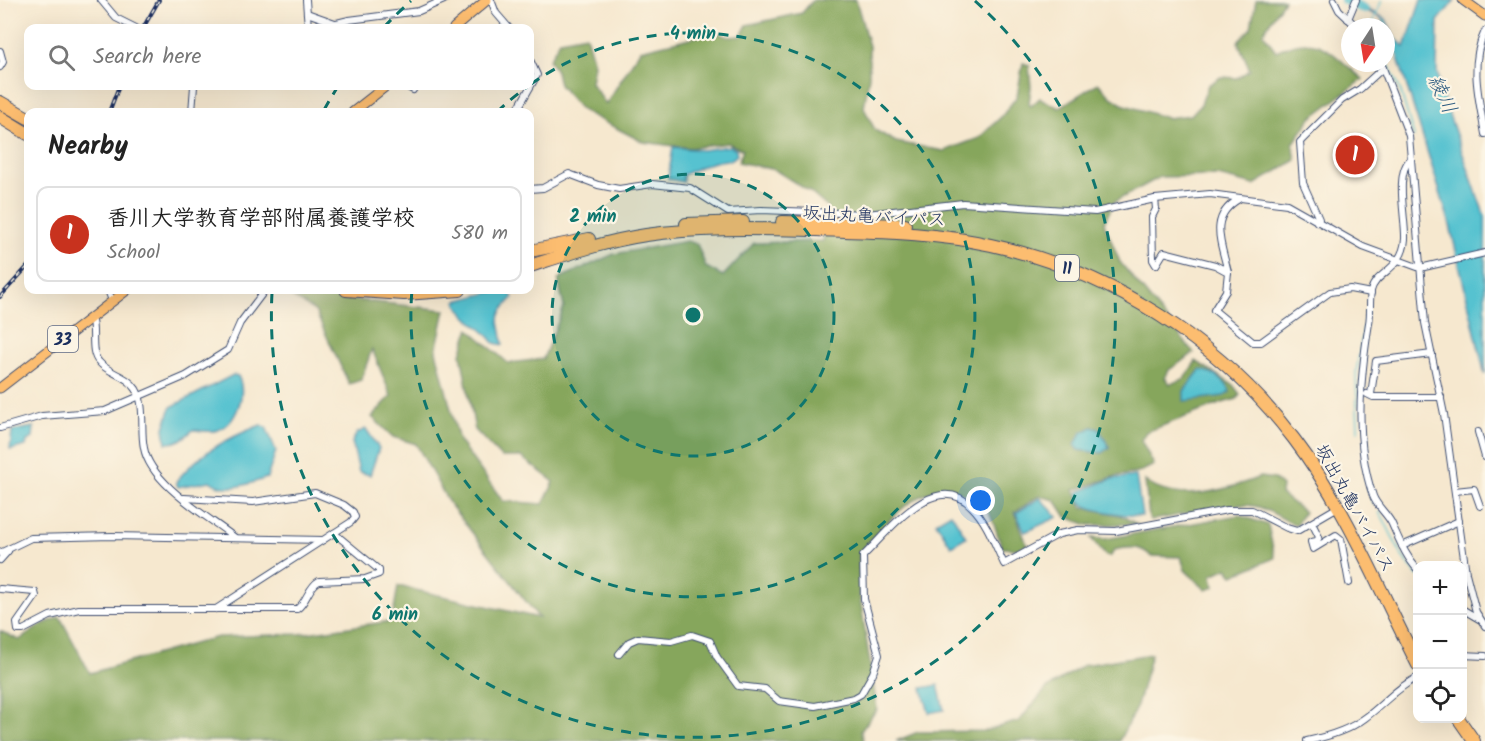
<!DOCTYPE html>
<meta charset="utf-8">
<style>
:root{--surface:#fff;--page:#f6f6f6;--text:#222;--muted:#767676;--line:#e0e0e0;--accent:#c8321e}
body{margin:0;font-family:Kalam,"Klee One",sans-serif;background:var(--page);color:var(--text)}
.controls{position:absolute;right:18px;bottom:18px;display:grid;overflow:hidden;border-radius:12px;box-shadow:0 6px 24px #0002}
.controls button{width:54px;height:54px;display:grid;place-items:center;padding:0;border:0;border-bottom:2px solid var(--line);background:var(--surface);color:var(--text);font:30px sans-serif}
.compass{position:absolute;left:1341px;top:18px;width:54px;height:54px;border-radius:50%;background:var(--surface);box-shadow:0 6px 24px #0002;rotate:192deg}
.you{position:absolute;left:981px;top:501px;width:21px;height:21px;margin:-15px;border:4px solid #fff;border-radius:50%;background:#1a73e8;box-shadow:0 0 0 9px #1a73e833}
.badge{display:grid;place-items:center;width:39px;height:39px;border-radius:50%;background:var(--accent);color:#fff;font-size:20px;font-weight:700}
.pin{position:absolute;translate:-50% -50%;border:3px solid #fff;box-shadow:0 2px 6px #0006}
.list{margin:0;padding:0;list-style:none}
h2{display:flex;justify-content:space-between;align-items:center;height:78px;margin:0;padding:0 24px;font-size:26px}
h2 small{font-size:20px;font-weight:400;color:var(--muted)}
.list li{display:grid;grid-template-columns:39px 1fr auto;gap:18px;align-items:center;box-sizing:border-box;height:96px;margin:0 12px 12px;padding:0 12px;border:2px solid var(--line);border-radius:12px}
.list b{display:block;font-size:22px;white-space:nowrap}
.list p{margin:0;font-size:20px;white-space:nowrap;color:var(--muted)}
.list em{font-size:20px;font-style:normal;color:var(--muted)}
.icon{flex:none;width:33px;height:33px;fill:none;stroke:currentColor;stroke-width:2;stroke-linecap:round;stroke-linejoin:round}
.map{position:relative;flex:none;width:1485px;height:741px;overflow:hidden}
.search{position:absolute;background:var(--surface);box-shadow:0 6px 24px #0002;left:24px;top:24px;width:510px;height:66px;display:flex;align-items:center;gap:15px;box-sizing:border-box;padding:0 21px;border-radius:12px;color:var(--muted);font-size:22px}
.panel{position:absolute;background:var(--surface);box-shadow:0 6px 24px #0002;left:24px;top:108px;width:510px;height:186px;border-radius:12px}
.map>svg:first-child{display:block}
.forest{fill:#86a65b;stroke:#506a5c;stroke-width:1.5;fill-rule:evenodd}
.water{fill:#56c2d0;stroke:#387897;stroke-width:1.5}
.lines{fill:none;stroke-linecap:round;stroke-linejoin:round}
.stream{stroke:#56c2d0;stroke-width:1.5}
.river{stroke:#56c2d0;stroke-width:10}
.street-casing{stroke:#3c4b6f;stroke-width:8}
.primary-casing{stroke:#3c4b6f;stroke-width:11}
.highway-casing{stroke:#3c4b6f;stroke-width:14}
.street{stroke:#fff;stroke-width:6}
.primary{stroke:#fcbd6f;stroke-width:9}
.highway{stroke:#fcbd6f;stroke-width:12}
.rail-casing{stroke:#1b2f5e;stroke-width:4}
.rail{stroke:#fcf5e5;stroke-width:1.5;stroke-dasharray:4.5;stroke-linecap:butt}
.ring{fill:none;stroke:#0f766e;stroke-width:3;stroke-dasharray:10 8}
.labels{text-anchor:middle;stroke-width:4.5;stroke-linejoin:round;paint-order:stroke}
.shield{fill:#fcf5e5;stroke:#5e6a86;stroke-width:1.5}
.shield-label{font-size:16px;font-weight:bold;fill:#1b2f5e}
.street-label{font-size:18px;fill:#1b2f5e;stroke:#fcf5e5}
.water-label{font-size:20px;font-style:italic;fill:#2d5b80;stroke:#fcf5e5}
.centre{fill:#0f766e;stroke:#fcf5e5;stroke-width:3}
.ring-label{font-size:18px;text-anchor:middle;font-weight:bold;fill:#0f766e;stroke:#fcf5e5;stroke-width:4.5;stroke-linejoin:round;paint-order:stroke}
</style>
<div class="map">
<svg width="1485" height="741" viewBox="0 0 1485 741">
<rect width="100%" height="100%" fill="#fcf5e5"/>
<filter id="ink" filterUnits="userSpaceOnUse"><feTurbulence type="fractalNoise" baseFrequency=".0167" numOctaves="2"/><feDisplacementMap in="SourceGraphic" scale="12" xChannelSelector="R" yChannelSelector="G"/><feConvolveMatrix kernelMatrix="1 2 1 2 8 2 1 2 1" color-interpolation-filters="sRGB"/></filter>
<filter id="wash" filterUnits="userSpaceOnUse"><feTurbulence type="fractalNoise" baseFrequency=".008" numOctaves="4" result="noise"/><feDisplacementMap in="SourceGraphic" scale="24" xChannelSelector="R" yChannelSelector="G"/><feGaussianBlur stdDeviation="1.35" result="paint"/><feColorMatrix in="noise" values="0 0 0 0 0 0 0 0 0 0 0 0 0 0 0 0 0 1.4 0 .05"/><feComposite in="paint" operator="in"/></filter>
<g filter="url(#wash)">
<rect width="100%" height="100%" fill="#f6e8cf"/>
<g class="forest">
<path d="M 813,0 L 856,0 L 869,46 L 869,76 L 864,108 L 875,130 L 896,142 L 944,151 L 979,138 L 1002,116 L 1017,96 L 1023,63 L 1029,65 L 1031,87 L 1029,104 L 1031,106 L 1040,98 L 1059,108 L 1098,83 L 1111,97 L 1122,104 L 1167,118 L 1191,115 L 1201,104 L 1208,85 L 1221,77 L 1237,78 L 1250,70 L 1238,42 L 1251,28 L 1256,0 L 1284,0 L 1263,33 L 1276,51 C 1319,30 1330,53 1363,79 L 1311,118 L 1293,144 L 1296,160 L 1254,185 L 1218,176 L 1160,177 L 1114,202 L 1104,223 L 1120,262 L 1194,353 L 1169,370 L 1165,378 L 1170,384 L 1184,379 L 1196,361 L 1233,385 L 1240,394 L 1237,399 L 1222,403 L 1146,432 L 1141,440 L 1154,465 L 1138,473 L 1117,476 L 1074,490 L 1082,507 L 1120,515 L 1137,524 L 1088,525 L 1066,517 L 1055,500 L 1039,496 L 1015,512 L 1027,545 L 1018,549 L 1002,548 C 998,537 995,524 989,513 C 986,507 977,503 972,499 C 929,467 884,525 859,554 L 859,591 L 877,709 L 861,731 L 864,741 L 0,741 L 0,631 L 19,640 L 43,624 L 60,617 L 90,673 L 218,637 L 299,634 L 392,621 L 398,586 L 539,618 L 449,503 L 416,444 L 393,437 L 372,417 L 391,396 L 372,349 L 361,380 L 349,384 L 315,311 L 281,290 L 305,290 L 339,298 L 445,310 L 436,351 L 459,441 L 503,501 L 543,504 L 554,482 L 521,457 L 501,457 L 475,430 L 461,354 L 469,329 L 508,363 L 543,359 L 564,307 L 558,279 L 614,254 L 687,241 L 697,244 L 706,267 L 723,276 L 754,243 L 823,241 L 827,207 L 810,192 L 775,170 L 738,162 L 743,150 L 728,143 L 690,148 L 643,142 L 581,110 L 559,85 L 556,71 L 549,60 L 560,40 L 586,35 L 594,64 L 591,83 L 606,104 L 640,50 L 715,32 L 729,37 L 741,36 L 747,25 L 802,13 ZM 1092,427 L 1099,429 L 1109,447 L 1102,453 L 1079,450 L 1081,433 Z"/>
<path d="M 1260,477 L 1274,479 L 1282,486 L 1281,494 L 1304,512 L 1296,525 C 1282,520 1268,508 1254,506 C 1225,501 1182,517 1151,520 L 1149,518 L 1145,481 C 1176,505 1227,490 1260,477 Z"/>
<path d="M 1239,515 L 1268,525 L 1275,558 L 1233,575 L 1227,568 L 1212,575 L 1214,587 L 1206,590 L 1185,570 L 1181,557 L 1151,556 C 1140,545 1128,547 1114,550 L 1111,556 L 1106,556 L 1091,538 L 1105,539 Z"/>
<polygon points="1151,654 1137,706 1119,741 896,741 918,732 984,731 1019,721 1046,689 1084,665"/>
</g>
<g class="water">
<polygon points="1421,0 1455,0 1438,21 1437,71 1440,89 1485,217 1485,375 1449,221 1389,29 1380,17 1358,7 1359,5 1386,19 1394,37 1405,47"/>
<path d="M 730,146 L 736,149 L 737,155 L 731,160 C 713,160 699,167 683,175 L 683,182 L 668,179 L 673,147 L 702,150 Z"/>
<path d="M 499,290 L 509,290 L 513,298 C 491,320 501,320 503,345 L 494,343 C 483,326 463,320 456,301 Z"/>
<path d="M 1200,370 C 1211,371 1228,382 1230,392 L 1224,396 L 1184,401 L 1184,391 Z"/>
<path d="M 233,375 L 238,376 C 247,393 237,423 218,430 C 210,433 201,430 193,430 C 185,437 178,444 166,443 L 164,428 L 171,407 Z"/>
<path d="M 261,425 L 266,427 L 276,451 L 267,478 C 251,483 225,494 210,481 L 178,487 L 176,482 C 196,455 229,437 261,425 Z"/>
<polygon points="34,427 33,438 27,441 26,446 10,450 12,431"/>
<polygon points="1092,427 1099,429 1109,447 1102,453 1079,450 1075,445 1081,433"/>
<polygon points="366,429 379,448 370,475 359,472 352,442 357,433"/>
<path d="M 1136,476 L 1142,516 C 1130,516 1093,511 1084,505 C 1079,502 1078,497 1078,492 L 1111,479 Z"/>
<polygon points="1040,498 1058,517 1025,532 1016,513"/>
<polygon points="951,513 966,537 951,546 936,522"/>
<polygon points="938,685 944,710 929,713 922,688"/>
</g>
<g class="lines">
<g class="stream">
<polyline points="1374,27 1374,19 1382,0"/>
<polyline points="1386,59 1401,92 1414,137"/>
<polyline points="1368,291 1373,279 1380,273"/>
<polyline points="1358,431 1356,373 1367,308"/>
<polyline points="1366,480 1374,504"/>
<polyline points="1380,512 1402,556 1418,576"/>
<polyline points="1462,614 1470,618"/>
</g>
<polyline class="river" points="1345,0 1364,9"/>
</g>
</g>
<g filter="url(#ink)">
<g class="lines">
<g class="street-casing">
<g id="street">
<polyline points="101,0 116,18 136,28"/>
<polyline points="306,0 308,28"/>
<polyline points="491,0 496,13 509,28"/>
<polyline points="1334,0 1339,10 1357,27"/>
<polyline points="307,13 335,23"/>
<polyline points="1348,19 1356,0"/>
<polyline points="316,28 349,20 419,11 444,0"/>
<path d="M 1485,31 C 1469,64 1479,99 1485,134"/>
<polyline points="0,51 3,62 0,67"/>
<polyline points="1381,63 1409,136 1425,323 1444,414 1466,573 1476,612 1485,626"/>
<polyline points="406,86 413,90"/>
<polyline points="192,112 194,86"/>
<polyline points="516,112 537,75 530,60"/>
<path d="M 1411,159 C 1394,172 1406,219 1405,239 C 1403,270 1375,272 1371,291 C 1369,302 1371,313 1369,323 C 1360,379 1354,441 1373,496 C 1376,505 1386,513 1391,522 C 1399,539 1405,556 1418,570"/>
<polyline points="530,189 543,188 569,174 598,185 619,189 652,184 690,188 728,212 761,210 867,214 963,203 1095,212 1155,199 1210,194 1287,204 1363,247 1420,268 1485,253"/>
<polyline points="1155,199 1156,209 1152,217 1153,260 1156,265 1164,252 1215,265 1228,272 1226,291 1214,310 1253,342 1261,342 1330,292 1350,289 1371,293"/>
<polyline points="1317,222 1319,219 1303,183 1300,142 1342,100 1360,89 1383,68"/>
<path d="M 1228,272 C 1221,242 1208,217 1239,199"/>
<polyline points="108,290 112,301"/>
<path d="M 91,317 C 96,330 89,352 99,362 C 109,374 127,375 136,389 C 146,406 140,430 144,448 C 150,483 207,516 234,537"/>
<polyline points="1367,394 1373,397 1441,397"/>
<polyline points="1371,394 1376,361 1432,354"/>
<polyline points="0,428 42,416 105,411 186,376 228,350 240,323 265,290"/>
<polyline points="1478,432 1485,457"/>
<polyline points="1455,491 1474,489 1480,506"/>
<polyline points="184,498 253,502 315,493 344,505 353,512 355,517 351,522 216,609"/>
<polyline points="1312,523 1319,537 1317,541 1311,542 1313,549 1336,535 1341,539 1349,583"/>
<polyline points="1402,546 1459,521"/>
<polyline points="0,553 31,538 112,536 323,540"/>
<polyline points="0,560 8,551"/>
<path d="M 0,589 L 35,592 L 36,596 L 17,623 L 18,630 L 23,630 L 50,616 L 79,609 L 297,609 C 307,602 308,587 319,581 L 365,579 L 379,574 L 379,570 L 334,533"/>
<polyline points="1462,609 1479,619"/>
<path d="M 619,654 L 629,642 L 638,638 L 671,641 L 692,635 L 710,641 L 717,657 L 738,686 L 765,689 L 779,701 L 815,706 L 854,698 L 861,694 L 873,673 L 879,655 L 864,599 L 863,556 C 888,532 935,468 972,507 C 987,522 995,545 1004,564 L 1059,534 L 1078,530 L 1116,531 L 1227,510 L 1252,510 L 1287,528 L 1297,531 L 1338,507"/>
<polyline points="1462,655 1485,656"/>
<path d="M 1307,741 C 1326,737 1348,731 1365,718 C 1384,704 1396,688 1418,677"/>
</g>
</g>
<g class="primary-casing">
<g id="primary">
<polyline points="1463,0 1485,16"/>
<polyline points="454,28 487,0"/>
<polyline points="353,112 386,86"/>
<polyline points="0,388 127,290"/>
</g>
</g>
<g class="highway-casing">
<g id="highway">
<polyline points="0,102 28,118"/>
<polyline points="0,117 28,134"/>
<polyline points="782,222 905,225"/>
<polyline points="686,224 743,222"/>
<polyline points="530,251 589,239"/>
<path d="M 530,266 C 568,254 606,241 646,235 C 702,227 760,229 816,230 C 875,232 933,232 991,245 C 1110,271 1221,342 1294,439 C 1346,507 1379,589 1418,665"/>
<polyline points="346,290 404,294 460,290"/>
<polyline points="1458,718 1474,741"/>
</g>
</g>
<use href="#street" class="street"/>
<use href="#primary" class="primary"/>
<use href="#highway" class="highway"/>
<g class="rail-casing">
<g id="rail">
<polyline points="143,28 159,0"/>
<polyline points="109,112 119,86"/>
<polyline points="0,297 28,266"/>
</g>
</g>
<use href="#rail" class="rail"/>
</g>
</g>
<circle cx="693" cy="315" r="141" fill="#0f766e" fill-opacity=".12"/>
<g class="ring">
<circle cx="693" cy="315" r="141"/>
<path d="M497 112A282 282 0 0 1 527 87M531 84A282 282 0 1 1 412 290"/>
<path d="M324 110A422 422 0 0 1 337 88M384 27A422 422 0 0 1 411 1M975 1A422 422 0 1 1 272 293"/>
</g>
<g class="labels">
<g class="shield">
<rect x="1055" y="255" width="24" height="26" rx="4.5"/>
<rect x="48" y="326" width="30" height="26" rx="4.5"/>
</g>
<g class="shield-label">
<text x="1067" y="274">11</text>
<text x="63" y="345">33</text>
</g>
<g class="street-label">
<text transform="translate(874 216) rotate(3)" y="6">坂出丸亀バイパス</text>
<text transform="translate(1355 508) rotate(61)" y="6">坂出丸亀バイパス</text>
</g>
<g class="water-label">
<text transform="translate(1443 94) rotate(65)" y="7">綾川</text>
</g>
</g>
<circle cx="693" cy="315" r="9" class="centre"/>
<g class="ring-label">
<text x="693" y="39">4 min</text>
<text x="593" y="222">2 min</text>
<text x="395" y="620">6 min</text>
</g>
</svg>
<div class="controls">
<button>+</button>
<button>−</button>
<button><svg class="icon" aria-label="locate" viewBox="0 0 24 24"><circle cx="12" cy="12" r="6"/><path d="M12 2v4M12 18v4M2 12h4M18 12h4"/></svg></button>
</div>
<svg class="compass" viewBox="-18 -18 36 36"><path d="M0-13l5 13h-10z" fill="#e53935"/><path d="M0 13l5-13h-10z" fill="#767676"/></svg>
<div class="you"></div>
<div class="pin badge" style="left:1355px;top:155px">1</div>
<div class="search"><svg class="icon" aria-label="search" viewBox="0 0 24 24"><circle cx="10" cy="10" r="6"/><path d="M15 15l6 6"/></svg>Search here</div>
<section class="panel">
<h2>Nearby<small></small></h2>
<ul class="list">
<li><span class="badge">1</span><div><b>香川大学教育学部附属養護学校</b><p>School</p></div><em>580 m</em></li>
</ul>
</section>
</div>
